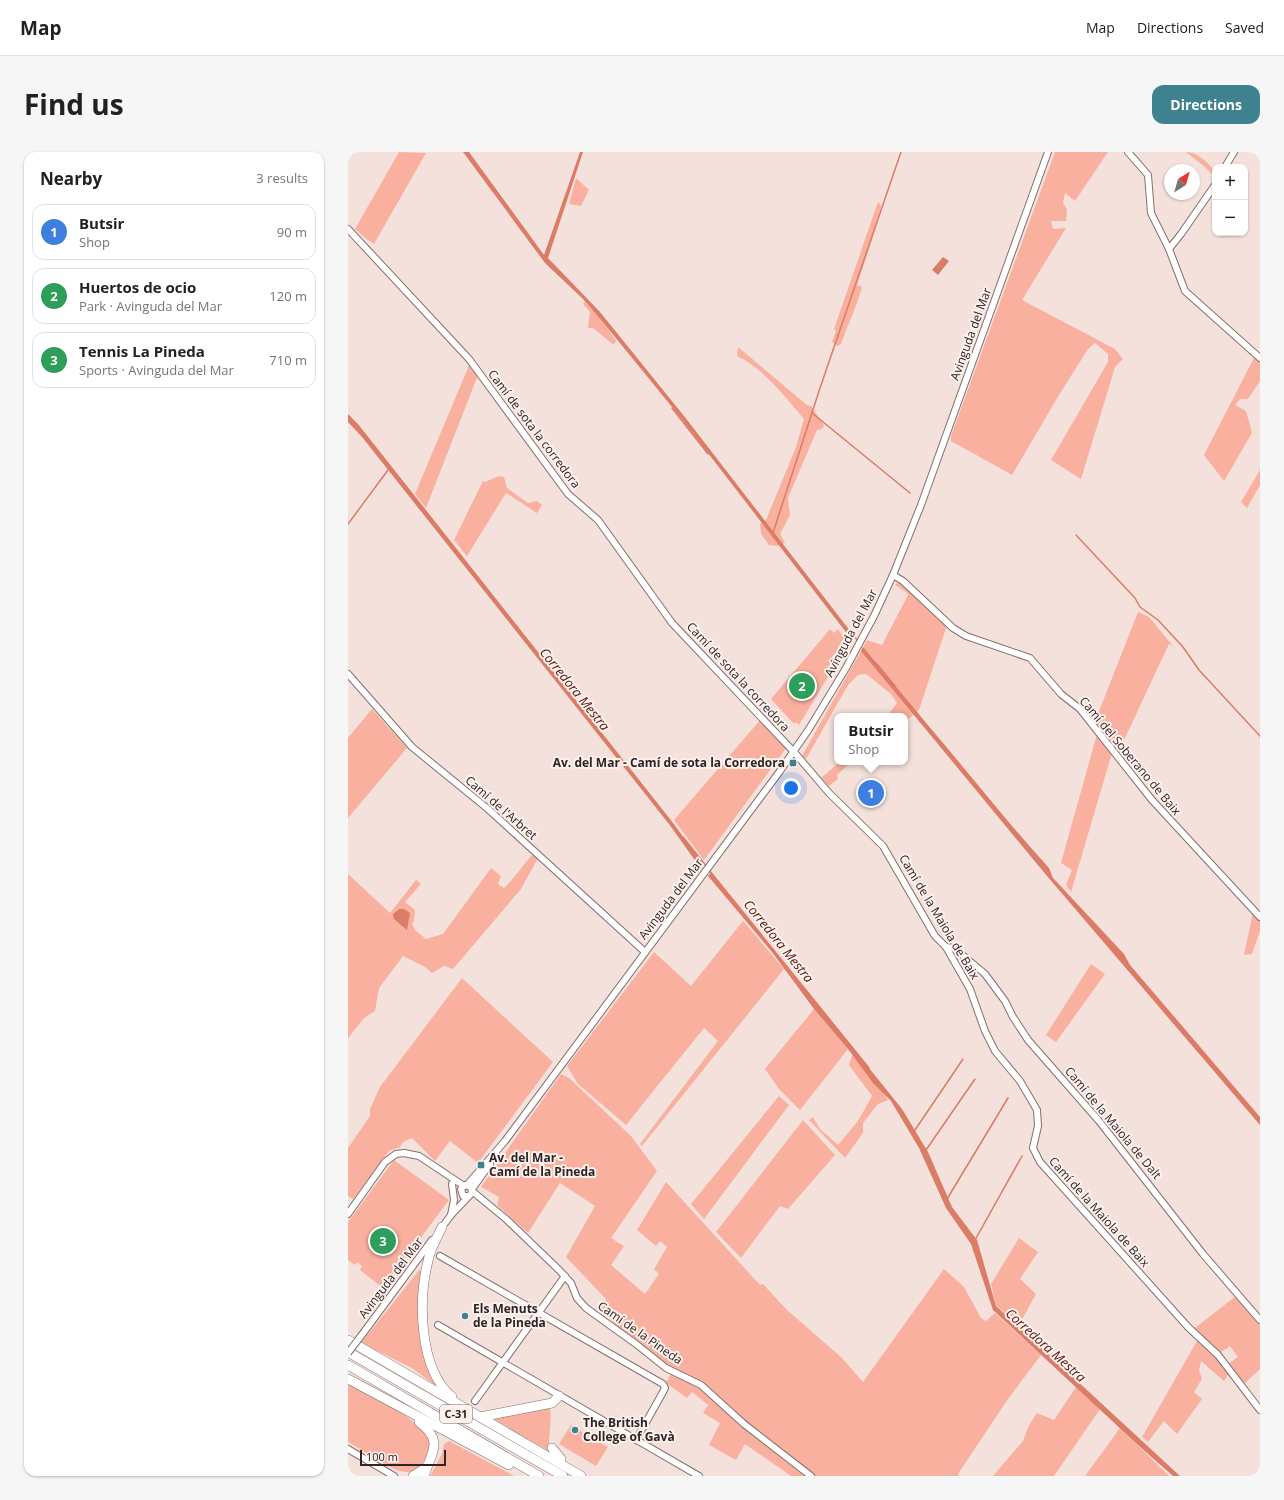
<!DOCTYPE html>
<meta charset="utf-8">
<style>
:root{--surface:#fff;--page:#f6f6f6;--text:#202124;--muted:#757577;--line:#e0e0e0;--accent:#3e8290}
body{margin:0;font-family:"Open Sans",sans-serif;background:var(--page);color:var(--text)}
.controls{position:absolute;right:12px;top:12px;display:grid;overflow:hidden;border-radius:8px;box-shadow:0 1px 3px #0004}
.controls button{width:36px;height:36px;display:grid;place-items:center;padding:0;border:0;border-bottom:1px solid var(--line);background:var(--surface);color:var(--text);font:20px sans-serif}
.compass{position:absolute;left:816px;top:12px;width:36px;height:36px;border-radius:50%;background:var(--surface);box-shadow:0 1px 3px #0004;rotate:37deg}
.scale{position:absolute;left:12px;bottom:10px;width:86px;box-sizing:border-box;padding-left:4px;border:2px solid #2c2523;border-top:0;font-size:11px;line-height:14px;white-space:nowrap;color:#2c2523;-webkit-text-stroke:3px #fdf0ed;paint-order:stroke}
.you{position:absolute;left:443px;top:636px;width:14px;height:14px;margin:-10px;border:3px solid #fff;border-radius:50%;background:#1a73e8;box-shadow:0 0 0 6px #1a73e833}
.badge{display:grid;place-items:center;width:26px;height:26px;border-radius:50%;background:var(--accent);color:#fff;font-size:13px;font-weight:700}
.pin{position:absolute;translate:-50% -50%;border:2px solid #fff;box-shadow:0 1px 4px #0006}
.popup{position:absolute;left:486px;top:561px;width:74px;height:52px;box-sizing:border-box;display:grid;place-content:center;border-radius:8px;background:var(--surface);filter:drop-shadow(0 1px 3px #0005);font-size:13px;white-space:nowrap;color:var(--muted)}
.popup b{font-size:15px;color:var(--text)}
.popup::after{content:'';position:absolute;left:50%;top:100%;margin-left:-8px;border:8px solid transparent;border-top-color:var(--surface)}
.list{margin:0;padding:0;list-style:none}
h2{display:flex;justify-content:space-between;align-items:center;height:52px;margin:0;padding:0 16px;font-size:17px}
h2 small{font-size:13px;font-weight:400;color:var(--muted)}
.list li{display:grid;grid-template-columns:26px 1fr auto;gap:12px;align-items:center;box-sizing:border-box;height:56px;margin:0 8px 8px;padding:0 8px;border:1px solid var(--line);border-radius:12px}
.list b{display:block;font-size:15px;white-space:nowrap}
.list p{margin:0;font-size:13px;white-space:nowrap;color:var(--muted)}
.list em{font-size:13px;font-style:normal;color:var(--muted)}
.map{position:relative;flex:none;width:912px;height:1324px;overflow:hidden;border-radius:12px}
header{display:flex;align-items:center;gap:24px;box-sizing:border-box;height:56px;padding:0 20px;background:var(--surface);border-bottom:1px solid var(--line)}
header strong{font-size:19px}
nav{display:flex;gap:22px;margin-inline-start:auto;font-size:14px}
.intro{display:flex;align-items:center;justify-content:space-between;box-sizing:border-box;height:96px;padding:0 24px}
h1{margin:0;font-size:28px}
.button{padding:10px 18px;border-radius:12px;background:var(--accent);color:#fff;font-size:14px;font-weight:700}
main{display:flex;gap:24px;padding:0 24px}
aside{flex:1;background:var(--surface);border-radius:12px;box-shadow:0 1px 3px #0004}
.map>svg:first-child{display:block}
.green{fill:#f9b09f}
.water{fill:#db7c66}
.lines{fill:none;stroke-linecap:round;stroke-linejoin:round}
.stream{stroke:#db7c66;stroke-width:1.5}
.minor-casing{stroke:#82706c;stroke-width:8}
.highway-casing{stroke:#82706c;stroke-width:10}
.minor{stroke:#fff;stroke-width:6}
.highway{stroke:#fff;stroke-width:9}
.minor-bridge-casing{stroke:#82706c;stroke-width:8;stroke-linecap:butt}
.minor-bridge{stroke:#fff;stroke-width:6}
.poi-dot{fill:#3e8290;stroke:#fdf0ed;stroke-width:1.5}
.labels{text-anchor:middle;stroke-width:4;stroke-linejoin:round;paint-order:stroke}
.shield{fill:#fdf0ed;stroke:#6b6260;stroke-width:1}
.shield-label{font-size:11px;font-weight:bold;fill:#2c2523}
.street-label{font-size:12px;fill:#2c2523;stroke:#fdf0ed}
.poi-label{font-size:12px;font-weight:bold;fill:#2c2523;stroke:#fdf0ed;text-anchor:start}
.water-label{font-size:13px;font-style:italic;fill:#511508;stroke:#fdf0ed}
</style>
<header>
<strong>Map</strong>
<nav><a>Map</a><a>Directions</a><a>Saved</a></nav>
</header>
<div class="intro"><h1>Find us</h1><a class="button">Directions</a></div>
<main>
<aside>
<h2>Nearby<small>3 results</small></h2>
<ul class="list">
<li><span class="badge" style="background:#3f7fe0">1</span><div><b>Butsir</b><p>Shop</p></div><em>90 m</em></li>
<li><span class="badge" style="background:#2e9e5b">2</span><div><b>Huertos de ocio</b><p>Park · Avinguda del Mar</p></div><em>120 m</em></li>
<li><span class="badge" style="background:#2e9e5b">3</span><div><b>Tennis La Pineda</b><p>Sports · Avinguda del Mar</p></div><em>710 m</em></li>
</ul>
</aside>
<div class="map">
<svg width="912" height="1324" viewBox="0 0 912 1324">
<rect width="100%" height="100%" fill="#f5e1dc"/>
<g class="green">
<polygon points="51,0 78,1 26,92 17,86 7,77"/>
<polygon points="707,0 760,0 727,49 717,41 715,50 719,58 718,69 703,69 705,77 718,76 674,148 767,197 775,207 767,215 733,327 703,308 760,210 760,202 747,191 740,197 711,243 664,323 603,289 603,284"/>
<path d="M 838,0 C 850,0 859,10 867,19 L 867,25 L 857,15 Z"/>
<polygon points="228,26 241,38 233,54 221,52"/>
<path d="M 530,50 L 533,54 L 524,88 L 509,133 L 514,135 C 509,154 500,172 493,192 L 490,194 L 484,190 L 488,179 L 486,177 Z"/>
<polygon points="237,150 256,171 268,189 266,193 245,176 240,176 242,160 235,152"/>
<path d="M 390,195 L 459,253 L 463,254 L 476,273 L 474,277 L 469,278 L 440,346 L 442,363 L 432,382 L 437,391 L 429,394 L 421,393 L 413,382 L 412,372 L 418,368 L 448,295 L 456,267 C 438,246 414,215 389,204 Z"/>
<polygon points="907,204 912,209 912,229 900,247 892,247 887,253 898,259 904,281 876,329 856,303"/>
<polygon points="122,211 130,223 78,356 67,342"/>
<polygon points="912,318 912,333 899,356 893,350"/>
<polygon points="151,324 156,325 159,336 180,351 189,349 194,353 189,361 158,341 119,404 106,388 135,329 137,330"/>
<polygon points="552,429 599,473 571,558 557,570 557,564 539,564 549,551 543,542 518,522 510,523 500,533 458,607 454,604 519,488 534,493 560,443 558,440 547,433"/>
<polygon points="790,460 801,465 825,494 821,492 770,601 746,572"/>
<polygon points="482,477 486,481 490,477 498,489 483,506 489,510 451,573 448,570 446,572 423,547"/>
<polygon points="24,557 59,596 0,666 0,586"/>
<polygon points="413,567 439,595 356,708 326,668"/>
<polygon points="749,582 764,601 723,740 718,733 724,718 713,711"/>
<polygon points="492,610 503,610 489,623 490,627 481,634 473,626"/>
<path d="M 184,703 L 190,706 L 173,737 L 105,817 L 96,814 L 84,821 L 77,815 L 55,804 L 31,836 L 27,859 L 16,866 L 0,886 L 0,722 L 42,761 L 68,728 L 73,732 L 57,750 L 67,758 L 66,769 L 64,772 L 67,778 L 78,787 L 95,782 L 143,716 L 153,724 L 150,732 L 156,736 C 167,726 174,714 184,703 Z"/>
<polygon points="905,760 912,768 912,779 904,802 896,803"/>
<polygon points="395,769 436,817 294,994 292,992 370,889 356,876 278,973 230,932 219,914 306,800 343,834"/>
<polygon points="743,812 757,822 708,890 698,883"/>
<polygon points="114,826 205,910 130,1011 102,989 87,1009 64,986 55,990 52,995 41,999 5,1047 0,1044 0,996 22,964 22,957 32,935"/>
<polygon points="466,857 500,897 452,958 431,937 417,917"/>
<polygon points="504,903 514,911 540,948 530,952 515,971 515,981 497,1006 461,968 465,965 472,977 490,993 510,969 524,944 501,913"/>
<polygon points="213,922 221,926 283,984 309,1019 263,1086 276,1094 263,1113 297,1142 311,1122 306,1117 319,1095 312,1089 308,1094 289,1078 318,1030 412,1133 415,1132 439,1158 493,1205 515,1230 596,1117 616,1135 633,1166 638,1169 647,1161 693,1203 660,1247 610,1322 611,1324 443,1324 397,1292 388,1308 361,1293 372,1271 355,1261 360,1253 344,1240 339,1246 318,1231 325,1218 270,1175 253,1158 258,1147 218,1105 247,1054 212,1031 180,1081 149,1053 151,1045 133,1035"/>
<polygon points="431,944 441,953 356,1067 343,1052"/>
<polygon points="455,968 487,1003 440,1057 432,1054 393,1106 368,1080"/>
<polygon points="46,1008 101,1048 35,1136 12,1118 14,1114 9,1110 7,1113 0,1108 0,1070"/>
<polygon points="671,1086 690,1100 672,1127 688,1142 671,1173 648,1153 643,1132"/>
<path d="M 72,1117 L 74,1127 C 74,1164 70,1201 88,1234 L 64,1216 L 13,1191 Z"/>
<polygon points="888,1144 912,1172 912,1217 895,1233 880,1212 890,1205 882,1194 872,1201 847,1176"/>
<polygon points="849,1189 865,1198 881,1221 876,1229 853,1209 851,1218 854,1227 846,1240 854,1247 829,1282 816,1269 800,1290 794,1285"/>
<path d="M 0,1231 C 21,1243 69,1265 80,1286 C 84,1292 82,1300 78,1306 C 74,1314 66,1321 57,1320 C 44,1319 13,1297 0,1290 Z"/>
<polygon points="728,1235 752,1257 706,1324 645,1324 675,1289 681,1273 689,1261 706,1268"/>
<path d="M 201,1255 C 205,1262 200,1289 201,1299 L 147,1268 L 148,1265 Z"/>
<polygon points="223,1273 260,1295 248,1314 211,1292"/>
<polygon points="772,1276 821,1324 737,1324"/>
<polygon points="101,1289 166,1324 82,1324 94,1302 96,1292"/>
</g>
<g class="water">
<polygon points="115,0 121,0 196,103 232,0 235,0 200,106 252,160 336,264 506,484 504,488 333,266 254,169 235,147 197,111"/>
<polygon points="595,105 601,109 590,123 584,118"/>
<polygon points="0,262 10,272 322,667 354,710 351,714 321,672 14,285 0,270"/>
<path d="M 515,495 C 536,521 558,546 579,572 C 620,620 658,669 701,716 L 705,726 L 776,802 L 782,813 L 912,965 L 912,973 L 699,724 L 513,499 Z"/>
<polygon points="363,720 554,957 580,1000 604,1055 629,1088 648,1154 832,1324 825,1324 790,1293 645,1158 623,1092 598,1056 571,996 543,949 525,931 500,897 466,857 424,800 360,724"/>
<polygon points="51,757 56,757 62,761 59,778 46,767 45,762"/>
</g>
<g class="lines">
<g class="stream">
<polyline points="324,256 360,302"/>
<polyline points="464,261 562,341"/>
<polyline points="0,372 40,318"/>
<polyline points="425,381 472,236 553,0"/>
<polyline points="728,383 787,446 792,455 810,468 835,495 851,518 912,584"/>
<polyline points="505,483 510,489"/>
<polyline points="528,511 547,534"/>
<polyline points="335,685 359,715"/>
<polyline points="361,718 521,916"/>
<polyline points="567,978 615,907"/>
<polyline points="578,998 627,927"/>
<polyline points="599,1047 660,946"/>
<polyline points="627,1088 674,1004"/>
</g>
<g class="minor-casing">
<g id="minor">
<polyline points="780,0 800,23 803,61 821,97 837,139 912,206"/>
<polyline points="877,15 886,0"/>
<polyline points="0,77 121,207 220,342 250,368 324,471 446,600 481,641 535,694 587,784 598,795 622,837 637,879 647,899 672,929 689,958 690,974 685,996 692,1010 840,1175 870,1203 912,1258"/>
<polyline points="821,97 833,82 867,33"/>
<polyline points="545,423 555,429 605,476 618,484 682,506 713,542 732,557 804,648 912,765"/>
<polyline points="0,522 64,595 140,657 297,800"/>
<polyline points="598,795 606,796 637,822 657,849 665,865 680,888 751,969 855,1102 912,1168"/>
<polyline points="119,1033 157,989 432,619 461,577 498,516 526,464 545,423 573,353 700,0"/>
<polyline points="124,1037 142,1012"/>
<polyline points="124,1039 158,1067 211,1118 223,1131 229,1146 238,1156 288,1192 318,1216 353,1233 396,1272 463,1324"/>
<polyline points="0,1062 37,1010 48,1002 56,1001 71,1004 116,1034"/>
<polyline points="103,1063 106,1048 104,1032"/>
<polyline points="92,1078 103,1063 124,1041 123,1035 117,1033 113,1037 115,1044 121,1044"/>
<polyline points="92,1104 315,1232 317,1236 315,1240 288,1288"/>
<polyline points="90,1173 351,1324"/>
<polyline points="16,1180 84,1088"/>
<polyline points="127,1249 217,1124"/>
<polyline points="0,1297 46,1324"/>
</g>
</g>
<g class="highway-casing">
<g id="highway">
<path d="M 94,1075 C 89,1086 82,1097 80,1109 C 70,1149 71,1217 104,1245"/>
<polyline points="0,1188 233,1324"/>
<polyline points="0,1200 215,1324"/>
<polyline points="0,1213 191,1324"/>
<polyline points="0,1227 161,1313"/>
<polyline points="132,1265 204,1251 211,1244"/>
<path d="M 71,1270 C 96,1289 84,1299 76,1324"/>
<polyline points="204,1296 213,1307"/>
<polyline points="65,1324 79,1315"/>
</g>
</g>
<use href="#minor" class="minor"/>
<use href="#highway" class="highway"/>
<g class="minor-bridge-casing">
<polyline id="minor-bridge" points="0,1201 16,1180"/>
</g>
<use href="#minor-bridge" class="minor-bridge"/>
</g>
<g class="poi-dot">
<rect x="441" y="607" width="8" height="8" rx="2"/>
<rect x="129" y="1009" width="8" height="8" rx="2"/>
<circle cx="117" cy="1164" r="4"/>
<circle cx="227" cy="1278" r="4"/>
</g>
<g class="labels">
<rect class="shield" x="92" y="1253" width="32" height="18" rx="3"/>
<g class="shield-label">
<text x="108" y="1266">C-31</text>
</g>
<g class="street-label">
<text transform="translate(623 182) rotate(-70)" y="4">Avinguda del Mar</text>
<text transform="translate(186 277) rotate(53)" y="4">Camí de sota la corredora</text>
<text transform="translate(503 481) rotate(-62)" y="4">Avinguda del Mar</text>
<text transform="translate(390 525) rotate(47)" y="4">Camí de sota la corredora</text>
<text transform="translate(782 604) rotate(50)" y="4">Camí del Soberano de Baix</text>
<text transform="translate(153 656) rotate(41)" y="4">Camí de l'Arbret</text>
<text transform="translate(323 747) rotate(-53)" y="4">Avinguda del Mar</text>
<text transform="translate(591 765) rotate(59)" y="4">Camí de la Maiola de Baix</text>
<text transform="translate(765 971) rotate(50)" y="4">Camí de la Maiola de Dalt</text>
<text transform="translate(751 1060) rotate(48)" y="4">Camí de la Maiola de Baix</text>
<text transform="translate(43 1126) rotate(-53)" y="4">Avinguda del Mar</text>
<text transform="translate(292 1181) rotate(35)" y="4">Camí de la Pineda</text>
</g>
<g class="poi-label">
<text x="437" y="615" text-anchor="end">Av. del Mar - Camí de sota la Corredora</text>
<text x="141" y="1010">Av. del Mar -<tspan x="141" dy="14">Camí de la Pineda</tspan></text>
<text x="125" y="1161">Els Menuts<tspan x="125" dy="14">de la Pineda</tspan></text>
<text x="235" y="1275">The British<tspan x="235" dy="14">College of Gavà</tspan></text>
</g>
<g class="water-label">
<text transform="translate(227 537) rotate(51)" y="5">Corredora Mestra</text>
<text transform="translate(431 789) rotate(51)" y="5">Corredora Mestra</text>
<text transform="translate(698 1193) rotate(42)" y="5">Corredora Mestra</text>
</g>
</g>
</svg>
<div class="controls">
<button>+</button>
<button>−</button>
</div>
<svg class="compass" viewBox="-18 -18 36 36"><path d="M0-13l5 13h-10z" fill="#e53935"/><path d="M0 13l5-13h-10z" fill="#757577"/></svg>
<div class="scale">100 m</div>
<div class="you"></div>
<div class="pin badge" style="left:523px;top:641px;background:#3f7fe0">1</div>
<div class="popup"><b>Butsir</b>Shop</div>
<div class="pin badge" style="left:454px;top:534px;background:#2e9e5b">2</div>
<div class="pin badge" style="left:35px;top:1089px;background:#2e9e5b">3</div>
</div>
</main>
